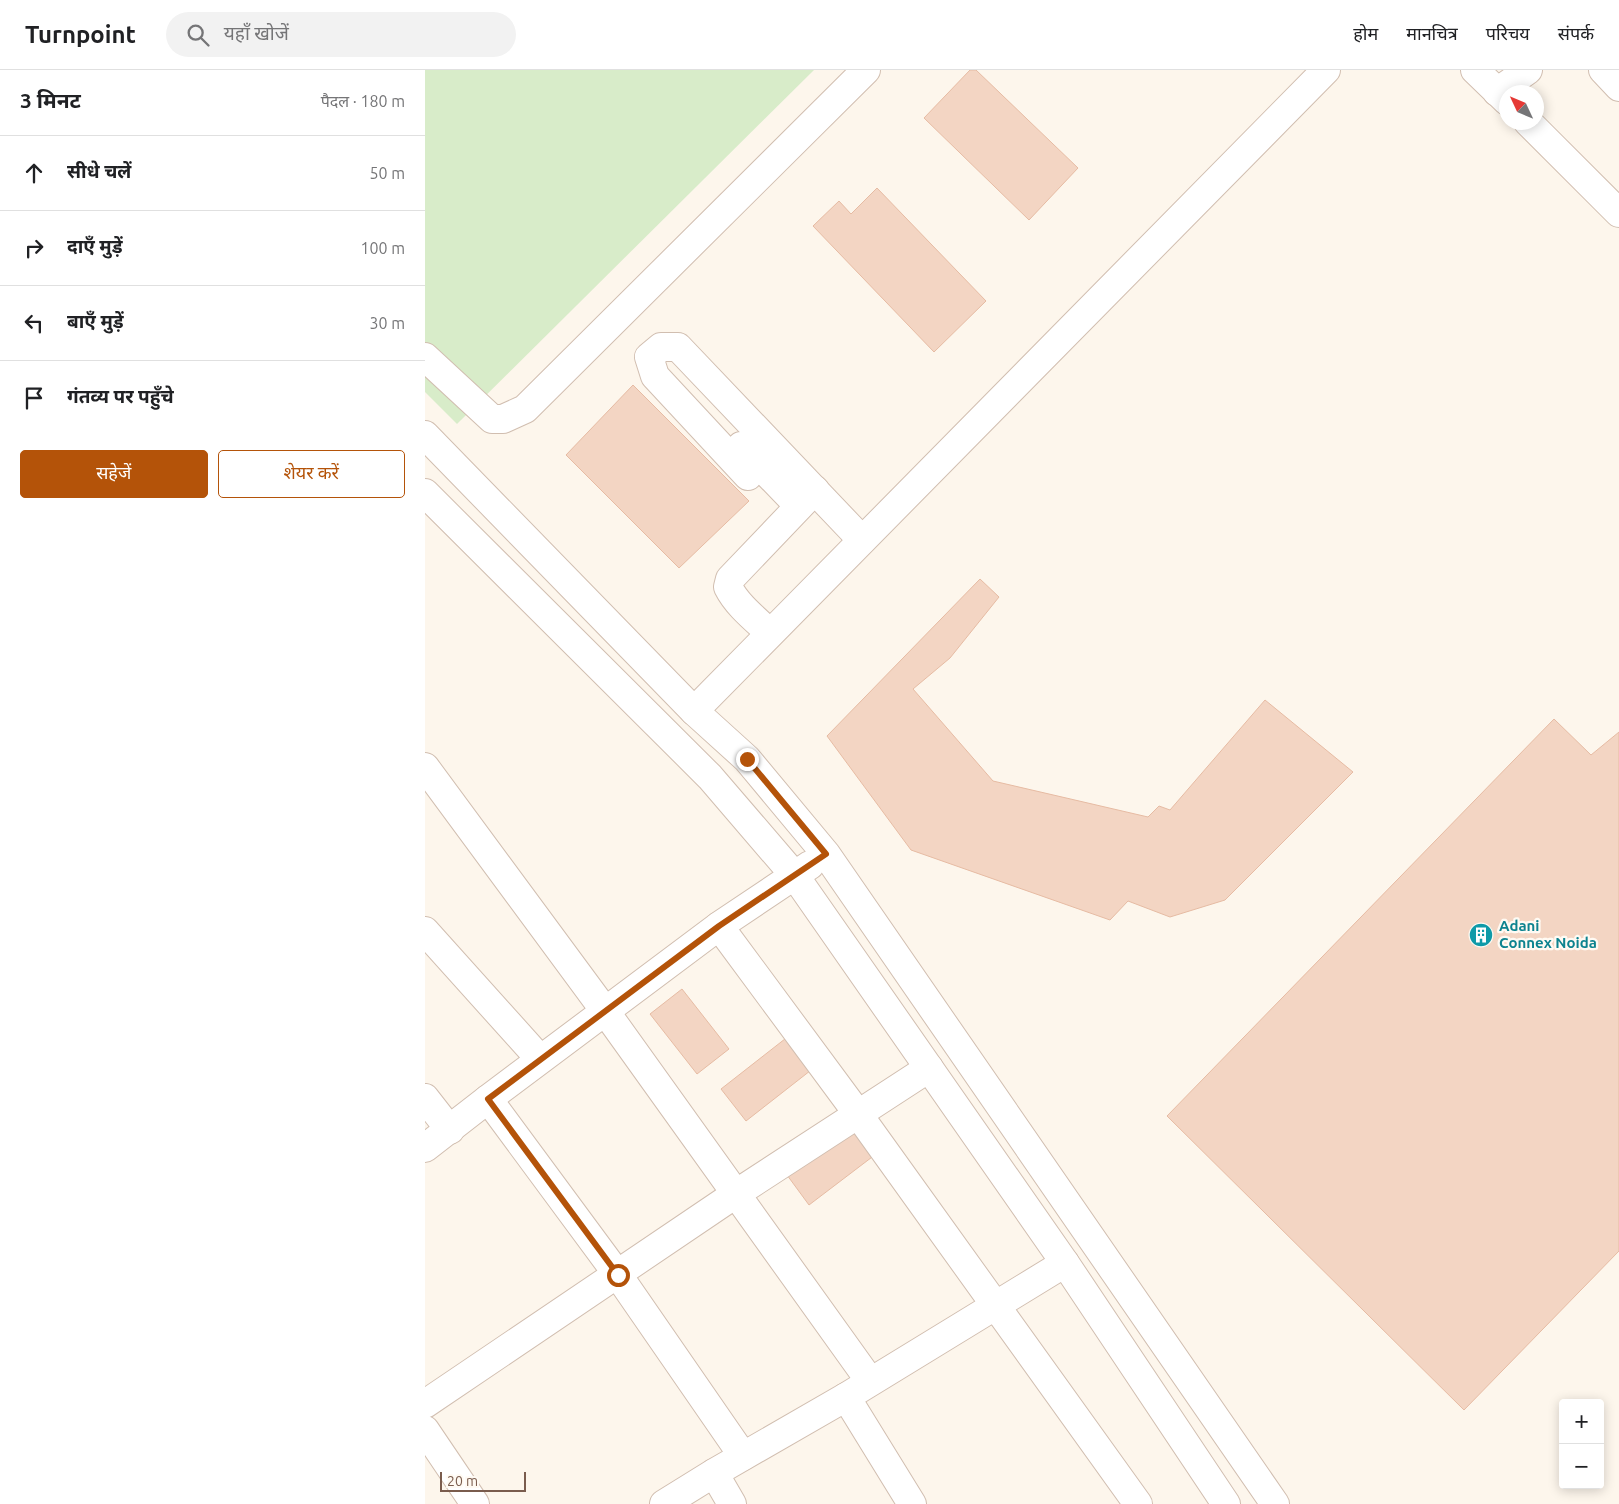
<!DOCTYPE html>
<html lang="hi">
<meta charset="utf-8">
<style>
:root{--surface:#fff;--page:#f2f2f2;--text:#202124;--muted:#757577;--line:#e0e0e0;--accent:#b45309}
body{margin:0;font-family:Ubuntu,"Noto Sans Devanagari",sans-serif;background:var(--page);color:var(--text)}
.controls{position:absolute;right:15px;bottom:15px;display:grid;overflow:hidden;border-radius:5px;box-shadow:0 2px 12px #0003}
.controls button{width:45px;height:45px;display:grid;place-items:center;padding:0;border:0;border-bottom:1px solid var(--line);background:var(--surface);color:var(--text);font:25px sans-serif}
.compass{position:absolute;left:1074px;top:15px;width:45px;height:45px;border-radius:50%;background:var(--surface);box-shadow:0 2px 12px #0003;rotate:314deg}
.scale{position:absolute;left:15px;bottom:12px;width:86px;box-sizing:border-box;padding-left:5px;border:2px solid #7a5c4d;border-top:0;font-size:14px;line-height:18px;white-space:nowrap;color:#7a5c4d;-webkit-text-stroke:4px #fffaf3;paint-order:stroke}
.stop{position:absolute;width:15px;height:15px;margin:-11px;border:4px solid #b45309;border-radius:50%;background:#fff}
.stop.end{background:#b45309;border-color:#fff;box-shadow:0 1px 5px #0008}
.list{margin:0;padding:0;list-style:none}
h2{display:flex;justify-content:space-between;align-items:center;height:65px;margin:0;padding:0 20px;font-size:21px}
h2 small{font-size:16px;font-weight:400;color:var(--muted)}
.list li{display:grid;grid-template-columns:32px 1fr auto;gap:15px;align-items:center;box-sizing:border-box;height:75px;padding:0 20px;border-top:1px solid var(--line)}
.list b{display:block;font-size:19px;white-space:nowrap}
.list em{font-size:16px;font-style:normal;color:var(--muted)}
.actions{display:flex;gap:10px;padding:15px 20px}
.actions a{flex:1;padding:11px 0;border:1px solid var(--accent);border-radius:5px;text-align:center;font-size:18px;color:var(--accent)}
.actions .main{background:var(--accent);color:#fff}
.icon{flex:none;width:28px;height:28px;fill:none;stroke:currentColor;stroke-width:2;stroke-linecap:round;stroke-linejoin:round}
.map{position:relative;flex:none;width:1194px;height:1434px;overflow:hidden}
header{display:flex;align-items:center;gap:30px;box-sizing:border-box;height:70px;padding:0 25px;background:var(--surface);border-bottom:1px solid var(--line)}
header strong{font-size:24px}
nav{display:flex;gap:28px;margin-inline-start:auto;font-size:18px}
.search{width:350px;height:45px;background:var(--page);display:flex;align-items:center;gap:12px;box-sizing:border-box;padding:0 18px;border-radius:28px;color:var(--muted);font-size:19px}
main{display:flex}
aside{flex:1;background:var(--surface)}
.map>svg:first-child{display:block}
.green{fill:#d8ecc9}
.building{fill:#f3d5c3;stroke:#e6bba3}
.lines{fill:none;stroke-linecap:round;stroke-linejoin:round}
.minor-casing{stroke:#d1beb0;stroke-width:30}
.minor{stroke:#fff;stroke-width:28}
.route{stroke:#b45309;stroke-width:6}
.labels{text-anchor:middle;stroke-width:4.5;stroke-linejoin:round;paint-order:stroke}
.culture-label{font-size:15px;font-weight:bold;fill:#0d838f;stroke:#fffaf3;text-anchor:start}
</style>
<header>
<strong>Turnpoint</strong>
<div class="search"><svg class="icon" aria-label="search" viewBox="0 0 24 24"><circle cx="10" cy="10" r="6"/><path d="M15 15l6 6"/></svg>यहाँ खोजें</div>
<nav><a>होम</a><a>मानचित्र</a><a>परिचय</a><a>संपर्क</a></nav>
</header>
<main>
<aside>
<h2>3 मिनट<small>पैदल · 180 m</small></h2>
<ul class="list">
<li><svg class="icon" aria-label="ahead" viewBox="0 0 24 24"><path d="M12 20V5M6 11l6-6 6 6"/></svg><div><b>सीधे चलें</b></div><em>50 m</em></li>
<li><svg class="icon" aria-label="right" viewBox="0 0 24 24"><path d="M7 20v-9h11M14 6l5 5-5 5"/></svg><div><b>दाएँ मुड़ें</b></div><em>100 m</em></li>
<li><svg class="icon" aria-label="left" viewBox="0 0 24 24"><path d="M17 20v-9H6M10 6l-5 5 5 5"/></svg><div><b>बाएँ मुड़ें</b></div><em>30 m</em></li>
<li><svg class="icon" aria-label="arrive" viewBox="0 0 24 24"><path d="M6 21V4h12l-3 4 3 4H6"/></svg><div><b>गंतव्य पर पहुँचे</b></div></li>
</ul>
<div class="actions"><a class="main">सहेजें</a><a>शेयर करें</a></div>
</aside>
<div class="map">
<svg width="1194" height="1434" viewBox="0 0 1194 1434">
<rect width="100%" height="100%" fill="#fdf6ec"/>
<polygon class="green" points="0,0 389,0 32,354 0,322"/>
<g class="building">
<polygon points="545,0 551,0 653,98 604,150 499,48"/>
<polygon points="452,118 561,231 509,282 388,156 414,131 426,144"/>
<polygon points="208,315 324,431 254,498 141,385"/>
<polygon points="555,509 574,527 525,588 488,619 568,711 723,747 734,736 745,740 840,630 928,702 800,830 745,847 703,831 685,850 486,780 402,666"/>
<polygon points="1129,649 1166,685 1194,662 1194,1181 1039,1340 742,1046"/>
<polygon points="257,919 304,979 272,1004 225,944"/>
<polygon points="365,965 390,997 321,1051 296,1019"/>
<polygon points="433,1051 455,1081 384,1135 362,1105"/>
</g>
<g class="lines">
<g class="minor-casing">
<g id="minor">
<polyline points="1050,0 1082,31"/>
<polyline points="1178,0 1194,17"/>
<polyline points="1072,22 1103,0"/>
<polyline points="1103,52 1194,143"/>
<polyline points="0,287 67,349 78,349 100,339 441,0"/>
<polyline points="0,365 269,641 322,689 401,784 850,1434"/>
<polyline points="316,376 374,436"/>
<polyline points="323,406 230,306 224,287 236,277 253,277 437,470"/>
<polyline points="0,423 285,707 370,806 640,1193 801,1434"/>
<path d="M 345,563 C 330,549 312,535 303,517 L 305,509 L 390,420"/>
<polyline points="269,641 901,0"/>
<polyline points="0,697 180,941 445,1311"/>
<polyline points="294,856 433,1044 713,1434"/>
<polyline points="0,861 115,989"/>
<polyline points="0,1028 25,1060"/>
<polyline points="63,1029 193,1205 318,1386"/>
<polyline points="0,1078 63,1029 294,856 385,795"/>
<polyline points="421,1327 487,1434"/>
<polyline points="0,1334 312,1123 504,998"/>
<polyline points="0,1360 50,1434"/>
<polyline points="289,1403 307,1434"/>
<polyline points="239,1434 289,1403 421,1327 640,1193"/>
</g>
</g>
<use href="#minor" class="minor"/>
</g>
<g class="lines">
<polyline class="route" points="193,1205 63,1029 294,856 401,784 322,689"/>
</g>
<defs>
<g id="building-disc" transform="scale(1.25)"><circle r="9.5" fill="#0f9aa8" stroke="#fffaf3"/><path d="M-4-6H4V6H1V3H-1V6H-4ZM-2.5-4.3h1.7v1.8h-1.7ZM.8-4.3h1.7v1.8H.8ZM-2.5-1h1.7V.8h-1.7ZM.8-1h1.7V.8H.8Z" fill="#fff"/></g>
</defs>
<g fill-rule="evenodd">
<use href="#building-disc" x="1056" y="865"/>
</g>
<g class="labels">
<g class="culture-label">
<text x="1074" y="861">Adani<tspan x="1074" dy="17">Connex Noida</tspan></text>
</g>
</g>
</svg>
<div class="controls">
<button>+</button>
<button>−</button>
</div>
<svg class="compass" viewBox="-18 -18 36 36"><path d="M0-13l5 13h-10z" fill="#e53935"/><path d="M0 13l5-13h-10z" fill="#757577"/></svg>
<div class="scale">20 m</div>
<div class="stop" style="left:193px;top:1205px"></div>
<div class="stop end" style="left:322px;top:689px"></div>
</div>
</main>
